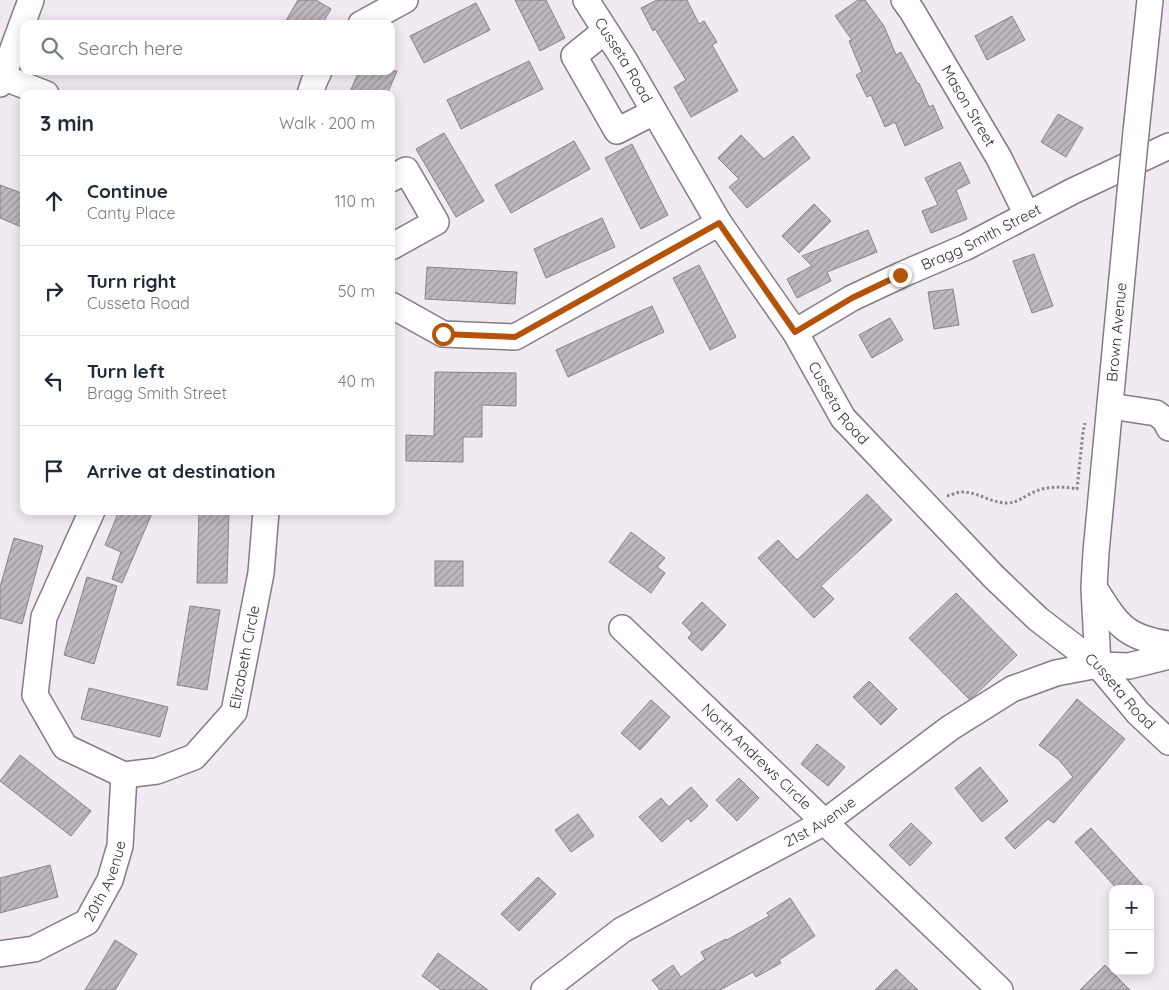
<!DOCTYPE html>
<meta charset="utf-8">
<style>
:root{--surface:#fff;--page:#f6f6f7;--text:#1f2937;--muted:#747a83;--line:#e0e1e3}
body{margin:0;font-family:Quicksand,sans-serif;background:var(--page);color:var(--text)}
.controls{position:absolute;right:15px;bottom:15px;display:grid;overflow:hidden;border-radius:10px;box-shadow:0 2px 12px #0003}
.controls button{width:45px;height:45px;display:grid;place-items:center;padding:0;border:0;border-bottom:1px solid var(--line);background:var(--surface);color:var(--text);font:25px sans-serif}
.stop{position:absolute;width:15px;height:15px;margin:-11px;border:4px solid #b45309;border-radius:50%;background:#fff}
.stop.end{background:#b45309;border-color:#fff;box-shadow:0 1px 5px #0008}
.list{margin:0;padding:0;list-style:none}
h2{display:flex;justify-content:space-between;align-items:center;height:65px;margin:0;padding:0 20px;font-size:21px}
h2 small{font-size:16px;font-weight:400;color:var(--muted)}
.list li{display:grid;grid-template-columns:32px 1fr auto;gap:15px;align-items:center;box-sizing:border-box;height:90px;padding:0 20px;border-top:1px solid var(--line)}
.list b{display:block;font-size:19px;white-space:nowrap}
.list p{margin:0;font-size:16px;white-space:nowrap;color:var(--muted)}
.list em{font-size:16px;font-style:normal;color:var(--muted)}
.icon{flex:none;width:28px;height:28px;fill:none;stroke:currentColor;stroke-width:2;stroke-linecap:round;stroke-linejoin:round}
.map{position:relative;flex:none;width:1169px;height:990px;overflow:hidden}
.search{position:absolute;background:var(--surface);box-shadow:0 2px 12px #0003;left:20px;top:20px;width:375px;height:55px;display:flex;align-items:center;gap:12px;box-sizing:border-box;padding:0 18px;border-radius:10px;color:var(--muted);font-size:19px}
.panel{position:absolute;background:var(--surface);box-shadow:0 2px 12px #0003;left:20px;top:90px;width:375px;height:425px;border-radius:10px}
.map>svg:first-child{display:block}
.building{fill:url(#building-hatch);stroke:#898289}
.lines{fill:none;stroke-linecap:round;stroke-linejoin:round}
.minor-casing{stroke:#837c83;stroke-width:28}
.path{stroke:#8a858a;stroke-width:3;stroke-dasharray:2.5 2.5;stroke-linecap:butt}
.minor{stroke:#fff;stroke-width:25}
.minor-bridge-casing{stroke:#837c83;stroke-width:28;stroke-linecap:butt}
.minor-bridge{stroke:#fff;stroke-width:25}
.route{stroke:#b45309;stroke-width:6}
.labels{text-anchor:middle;stroke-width:5;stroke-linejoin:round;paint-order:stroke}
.street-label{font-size:15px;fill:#302d30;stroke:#f2eaf2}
</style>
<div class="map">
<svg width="1169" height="990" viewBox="0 0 1169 990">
<defs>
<pattern id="building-hatch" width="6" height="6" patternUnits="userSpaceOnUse" patternTransform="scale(1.25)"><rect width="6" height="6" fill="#bfb7be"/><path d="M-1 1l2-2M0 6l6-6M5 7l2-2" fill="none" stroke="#9c959b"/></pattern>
</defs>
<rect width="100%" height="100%" fill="#f2eaf2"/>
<g class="building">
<polygon points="298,0 316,0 331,9 322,24 284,24"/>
<polygon points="515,0 546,0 565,38 540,51"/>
<polygon points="657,0 687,0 699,24 704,21 717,42 712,45 738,91 691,117 674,87 686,80 655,29 653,31 641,8"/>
<polygon points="858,0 865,0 884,26 896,55 901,52 918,84 919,83 929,107 933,105 943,128 905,146 895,122 885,127 871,95 867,97 856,75 862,72 849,41 852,40 835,16"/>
<polygon points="476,3 490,30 424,63 410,36"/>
<polygon points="1012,16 1025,40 987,60 975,36"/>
<polygon points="529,61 543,89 461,129 447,100"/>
<polygon points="359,71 397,71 387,94 349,94"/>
<polygon points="1058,114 1083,128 1066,157 1041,142"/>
<polygon points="444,133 484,201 456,217 416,149"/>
<polygon points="741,135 764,159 793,136 810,158 747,208 729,187 739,179 718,158"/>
<polygon points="574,141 590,169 511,213 495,185"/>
<polygon points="632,144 668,215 641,229 605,158"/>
<polygon points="960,162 970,183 956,190 967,219 931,233 922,211 938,205 925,178"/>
<polygon points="0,185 24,194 24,228 0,218"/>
<polygon points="814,204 831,221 799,253 782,236"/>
<polygon points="602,218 615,247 546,278 534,249"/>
<polygon points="868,230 877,252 827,272 831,281 797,298 787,279 812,266 802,256"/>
<polygon points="1034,254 1053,306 1032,313 1013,261"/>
<polygon points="699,265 736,337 710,350 673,278"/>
<polygon points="427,267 517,272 515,304 425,299"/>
<polygon points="953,289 959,325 934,329 928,292"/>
<polygon points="652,306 664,332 568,377 556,350"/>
<polygon points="890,318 903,340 872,358 859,335"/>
<polygon points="435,372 516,373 516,406 482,405 482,437 463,437 463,462 406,461 406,435 434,436"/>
<polygon points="867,494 892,520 821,586 834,599 814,618 758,558 778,540 797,560"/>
<polygon points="119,511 153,511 122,583 112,579 121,552 105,545"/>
<polygon points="199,511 229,511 227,583 197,583"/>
<polygon points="631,532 665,558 657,567 665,573 651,593 609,562"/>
<polygon points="14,538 43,546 22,624 0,618 0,587"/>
<rect x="435" y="561" width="28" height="25"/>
<polygon points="87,577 117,586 94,664 64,655"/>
<polygon points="956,593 1017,655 975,695 969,699 909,638"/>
<polygon points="702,602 726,625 702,651 688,638 692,633 682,623"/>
<polygon points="190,606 220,610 207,690 177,685"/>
<polygon points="869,681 897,709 881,725 853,697"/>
<polygon points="89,688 168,707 160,737 81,719"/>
<polygon points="1077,699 1125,739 1054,823 1048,819 1015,849 1005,838 1073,777 1059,760 1039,745"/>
<polygon points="651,700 670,717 640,750 621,733"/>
<polygon points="817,744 845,767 828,786 801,764"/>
<polygon points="20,755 91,811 71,836 0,781"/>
<polygon points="980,767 1008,801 982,822 955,788"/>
<polygon points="739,778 759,798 737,821 716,800"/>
<polygon points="691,787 708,806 691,822 688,818 662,842 639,817 661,798 669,807"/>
<polygon points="578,814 594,836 571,852 555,830"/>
<polygon points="911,823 932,843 910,866 889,845"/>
<polygon points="1091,828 1146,889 1117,889 1075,842"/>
<polygon points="50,865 58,897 0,913 0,878"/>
<polygon points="538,877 556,894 519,931 501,914"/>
<polygon points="790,898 815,936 779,960 781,963 756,977 753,972 720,990 660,990 652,980 673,965 681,977 705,959 701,952 726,939 727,940 769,916 767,913"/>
<polygon points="115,940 137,954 115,990 85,990"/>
<polygon points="438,953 488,990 441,990 422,976"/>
<polygon points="1105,965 1130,990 1080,990"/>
<polygon points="896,969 918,990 875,990"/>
</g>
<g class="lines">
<g class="minor-casing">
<g id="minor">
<path id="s1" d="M 586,0 L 625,61 L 719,223 L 795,332 L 843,418 L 994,577 L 1038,619 L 1098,665 L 1138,713 L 1169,742"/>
<path id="s2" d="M 904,0 L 912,11 L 999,158 L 1027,215"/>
<polyline points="361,24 405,0"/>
<polyline points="605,31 574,56 617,131 654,112"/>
<polyline points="0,76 46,94"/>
<polyline points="0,84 31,0"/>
<polyline points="310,94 314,82 319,71"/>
<polyline points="1136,132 1150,0"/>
<polyline points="391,179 406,170 436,222 391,247"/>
<polyline points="391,305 443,334 515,337 719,223"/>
<path id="s3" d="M 795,332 L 852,298 L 901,275 L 966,247 L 1073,191 L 1169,146"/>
<polyline points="1110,406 1156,413 1165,420 1169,428"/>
<path id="s4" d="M 92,511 L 44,617 L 35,695 L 65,747 L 124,775 L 157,771 L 194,757 L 234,712 L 261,573 L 266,511"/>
<path d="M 1095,589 C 1117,624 1125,638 1169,644"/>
<path id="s5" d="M 622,628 L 1000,990"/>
<path id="s6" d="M 1098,665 L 1094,588 L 1096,552 L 1130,193"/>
<path id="s7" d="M 0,954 L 34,949 L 87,922 L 110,880 L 120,846 L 124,775"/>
<path id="s8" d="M 544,990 L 622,930 L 825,822 L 950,728 L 1012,689 L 1056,673 L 1098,665 L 1129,666 L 1169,656"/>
</g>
</g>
<path class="path" d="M 947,496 C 952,495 957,492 962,492 C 978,492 991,503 1007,503 C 1017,503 1023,497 1032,493 C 1045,486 1063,486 1077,489 L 1083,432 L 1085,423"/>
<use href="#minor" class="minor"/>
<g class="minor-bridge-casing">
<polyline id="minor-bridge" points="1130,193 1136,132"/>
</g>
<use href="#minor-bridge" class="minor-bridge"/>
</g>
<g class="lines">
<polyline class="route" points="443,334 515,337 719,223 795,332 852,298 900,275"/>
</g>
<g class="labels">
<g class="street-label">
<text dy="5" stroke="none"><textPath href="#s1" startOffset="71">Cusseta Road</textPath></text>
<text dy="5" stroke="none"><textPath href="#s2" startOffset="124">Mason Street</textPath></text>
<text dy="5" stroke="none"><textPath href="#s3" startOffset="209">Bragg Smith Street</textPath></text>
<text dy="5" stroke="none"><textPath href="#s6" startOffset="334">Brown Avenue</textPath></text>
<text dy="5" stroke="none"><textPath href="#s1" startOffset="476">Cusseta Road</textPath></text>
<text dy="5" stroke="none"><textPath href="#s4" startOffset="509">Elizabeth Circle</textPath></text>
<text dy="5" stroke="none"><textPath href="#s1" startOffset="881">Cusseta Road</textPath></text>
<text dy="5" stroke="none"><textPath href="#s5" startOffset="186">North Andrews Circle</textPath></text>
<text dy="5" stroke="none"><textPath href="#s8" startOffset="324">21st Avenue</textPath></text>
<text dy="5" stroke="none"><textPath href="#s7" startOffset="139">20th Avenue</textPath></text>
</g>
</g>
</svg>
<div class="controls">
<button>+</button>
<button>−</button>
</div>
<div class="stop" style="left:443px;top:334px"></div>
<div class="stop end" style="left:900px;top:275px"></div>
<div class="search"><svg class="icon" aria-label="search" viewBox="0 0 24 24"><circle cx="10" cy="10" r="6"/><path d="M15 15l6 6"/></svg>Search here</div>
<section class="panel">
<h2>3 min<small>Walk · 200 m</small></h2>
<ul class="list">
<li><svg class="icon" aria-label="ahead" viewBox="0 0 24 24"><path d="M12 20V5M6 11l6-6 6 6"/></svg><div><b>Continue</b><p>Canty Place</p></div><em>110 m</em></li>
<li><svg class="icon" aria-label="right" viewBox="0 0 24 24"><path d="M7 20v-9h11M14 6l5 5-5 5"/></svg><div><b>Turn right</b><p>Cusseta Road</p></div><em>50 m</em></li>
<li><svg class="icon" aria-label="left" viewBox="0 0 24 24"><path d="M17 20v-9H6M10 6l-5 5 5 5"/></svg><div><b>Turn left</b><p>Bragg Smith Street</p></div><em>40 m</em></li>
<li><svg class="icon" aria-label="arrive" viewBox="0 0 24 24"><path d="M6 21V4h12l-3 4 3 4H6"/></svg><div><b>Arrive at destination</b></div></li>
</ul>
</section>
</div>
